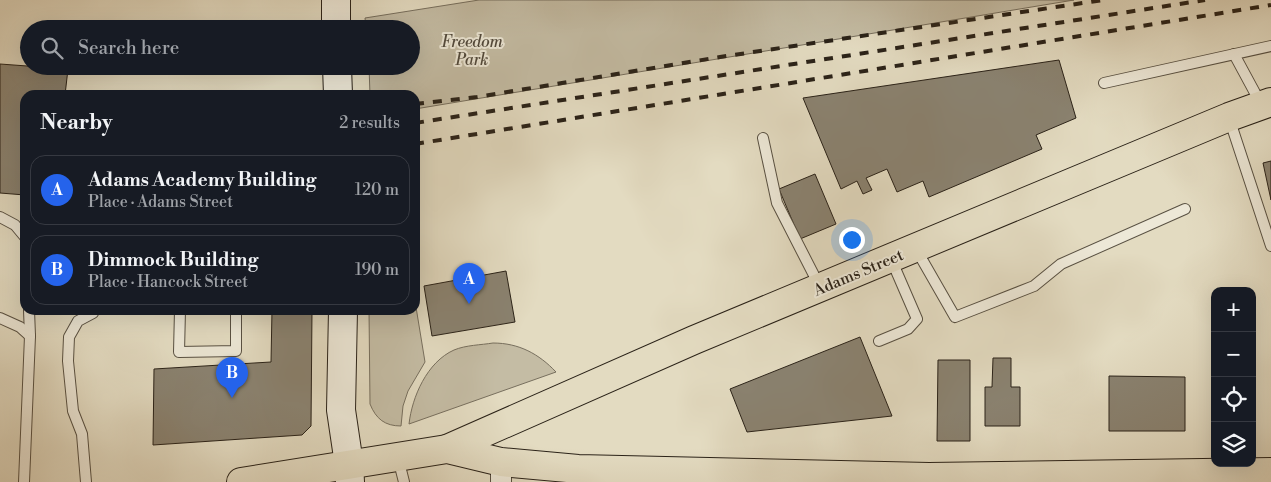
<!DOCTYPE html>
<meta charset="utf-8">
<style>
:root{--surface:#171b24;--page:#242831;--text:#f1f3f6;--muted:#9ea1a6;--line:#363941;--accent:#2563eb}
body{margin:0;font-family:"Libre Bodoni",serif;background:var(--page);color:var(--text)}
.controls{position:absolute;right:15px;bottom:15px;display:grid;overflow:hidden;border-radius:10px;box-shadow:0 5px 20px #0002}
.controls button{width:45px;height:45px;display:grid;place-items:center;padding:0;border:0;border-bottom:1px solid var(--line);background:var(--surface);color:var(--text);font:25px sans-serif}
.you{position:absolute;left:851px;top:239px;width:18px;height:18px;margin:-12px;border:4px solid #fff;border-radius:50%;background:#1a73e8;box-shadow:0 0 0 8px #1a73e833}
.badge{display:grid;place-items:center;width:32px;height:32px;border-radius:50%;background:var(--accent);color:#fff;font-size:16px;font-weight:700}
.pin{position:absolute;translate:-50% -41px;filter:drop-shadow(0 1px 2px #0008)}
.pin::after{content:'';position:absolute;top:26px;width:18px;height:15px;background:inherit;clip-path:polygon(0 0,100% 0,50% 100%)}
.list{margin:0;padding:0;list-style:none}
h2{display:flex;justify-content:space-between;align-items:center;height:65px;margin:0;padding:0 20px;font-size:21px}
h2 small{font-size:16px;font-weight:400;color:var(--muted)}
.list li{display:grid;grid-template-columns:32px 1fr auto;gap:15px;align-items:center;box-sizing:border-box;height:70px;margin:0 10px 10px;padding:0 10px;border:1px solid var(--line);border-radius:15px}
.list b{display:block;font-size:19px;white-space:nowrap}
.list p{margin:0;font-size:16px;white-space:nowrap;color:var(--muted)}
.list em{font-size:16px;font-style:normal;color:var(--muted)}
.icon{flex:none;width:28px;height:28px;fill:none;stroke:currentColor;stroke-width:2;stroke-linecap:round;stroke-linejoin:round}
.map{position:relative;flex:none;width:1271px;height:482px;overflow:hidden}
.search{position:absolute;background:var(--surface);box-shadow:0 5px 20px #0002;left:20px;top:20px;width:400px;height:55px;display:flex;align-items:center;gap:12px;box-sizing:border-box;padding:0 18px;border-radius:28px;color:var(--muted);font-size:19px}
.panel{position:absolute;background:var(--surface);box-shadow:0 5px 20px #0002;left:20px;top:90px;width:400px;height:225px;border-radius:15px}
.map>svg:first-child{display:block}
.green{fill:#c4bca4;stroke:#776f5e}
.building{fill:#8a8270;stroke:#2a2218}
.lines{fill:none;stroke-linecap:round;stroke-linejoin:round}
.lane-casing{stroke:#585042;stroke-width:12}
.street-casing{stroke:#585042;stroke-width:22}
.secondary-casing{stroke:#2a2218;stroke-width:30}
.primary-casing{stroke:#2a2218;stroke-width:30}
.lane{stroke:#ede8d7;stroke-width:10}
.street{stroke:#ede8d7;stroke-width:20}
.secondary{stroke:#ede8d7;stroke-width:28}
.primary{stroke:#e3dbc1;stroke-width:28}
.rail{stroke:#2a2218;stroke-width:4;stroke-dasharray:9 9;stroke-linecap:butt}
.labels{text-anchor:middle;stroke-width:4;stroke-linejoin:round;paint-order:stroke}
.park-label{font-size:16px;font-style:italic;fill:#50483b;stroke:#ede8d7}
.street-label{font-size:16px;fill:#2a2218;stroke:#ede8d7}
</style>
<div class="map">
<svg width="1271" height="482" viewBox="0 0 1271 482">
<rect width="100%" height="100%" fill="#e3dbc1"/>
<filter id="stains"><feTurbulence type="fractalNoise" baseFrequency=".004" numOctaves="4"/><feColorMatrix values="0 0 0 0 .2 0 0 0 0 .09 0 0 0 0 .02 0 0 0 .5 -.17"/></filter>
<radialGradient id="worn" r=".72"><stop offset=".6" stop-color="#630" stop-opacity="0"/><stop offset="1" stop-color="#630" stop-opacity=".3"/></radialGradient>
<g class="green">
<polygon points="479,0 1074,0 415,109 415,95 370,95 369,66 411,66 411,29 366,29 365,18"/>
<path d="M 415,301 L 425,362 L 408,391 L 403,406 L 401,426 C 385,426 376,419 370,404 L 369,310 L 415,310 Z"/>
<path d="M 493,343 C 519,343 539,354 556,372 L 409,424 C 412,397 427,362 454,350 C 466,345 481,345 493,343 Z"/>
</g>
<g class="building">
<polygon points="1059,60 1076,118 1036,135 1042,149 929,197 923,181 897,192 887,169 866,178 872,190 863,194 857,181 841,189 803,98"/>
<polygon points="0,64 68,69 65,95 25,95 25,195 0,193"/>
<polygon points="1271,161 1271,200 1263,163"/>
<polygon points="815,174 836,224 800,239 779,189"/>
<polygon points="506,271 515,322 432,336 424,286"/>
<polygon points="272,310 312,310 311,426 302,435 153,445 154,369 271,362"/>
<polygon points="860,337 892,416 747,432 730,389"/>
<polygon points="993,358 1011,358 1011,387 1020,387 1020,426 985,426 985,387 992,387"/>
<polygon points="938,360 970,360 970,441 937,441"/>
<polygon points="1109,376 1185,377 1185,431 1109,431"/>
<polygon points="1214,386 1215,386 1215,425 1213,425"/>
</g>
<g class="lines">
<g class="lane-casing">
<g id="lane">
<polyline points="1234,54 1261,104"/>
<polyline points="1104,83 1271,46"/>
<polyline points="1229,118 1271,246"/>
<polyline points="763,138 777,203 820,287"/>
<polyline points="0,217 15,225 25,237"/>
<polyline points="916,249 955,317 1034,286 1061,264 1185,209"/>
<polyline points="180,310 179,352 236,351 236,310"/>
<polyline points="0,318 20,327 30,336"/>
<polyline points="879,341 908,329 917,319 891,259"/>
<polyline points="398,458 404,482"/>
<polyline points="24,482 30,336 29,310"/>
<polyline points="86,482 82,434 73,411 68,361 69,337 78,321 93,313 93,310"/>
</g>
</g>
<g class="street-casing">
<polyline id="street" points="501,462 501,482"/>
</g>
<g class="secondary-casing">
<g id="secondary">
<polyline points="336,0 336,29"/>
<polyline points="337,66 338,95"/>
<polyline points="343,310 341,410 349,464 350,482"/>
</g>
</g>
<g class="primary-casing">
<g id="primary">
<polyline points="447,449 694,340 1229,117 1271,102"/>
<polyline points="241,482 447,449 501,462 578,469 929,477 1271,472"/>
</g>
</g>
<use href="#lane" class="lane"/>
<use href="#street" class="street"/>
<use href="#secondary" class="secondary"/>
<use href="#primary" class="primary"/>
<g class="rail">
<polyline points="65,95 68,95"/>
<polyline points="415,104 477,97 720,57 1103,0"/>
<polyline points="415,123 1205,0"/>
<polyline points="415,144 1271,5"/>
</g>
</g>
<g class="labels">
<g class="park-label">
<text x="472" y="47">Freedom<tspan x="472" dy="18">Park</tspan></text>
</g>
<g class="street-label">
<text transform="translate(858 272) rotate(-23)" y="6">Adams Street</text>
</g>
</g>
<rect width="100%" height="100%" filter="url(#stains)"/>
<rect width="100%" height="100%" fill="url(#worn)"/>
</svg>
<div class="controls">
<button>+</button>
<button>−</button>
<button><svg class="icon" aria-label="locate" viewBox="0 0 24 24"><circle cx="12" cy="12" r="6"/><path d="M12 2v4M12 18v4M2 12h4M18 12h4"/></svg></button>
<button><svg class="icon" aria-label="layers" viewBox="0 0 24 24"><path d="M12 4l9 5-9 5-9-5zM3 14l9 5 9-5"/></svg></button>
</div>
<div class="you"></div>
<div class="pin badge" style="left:469px;top:304px">A</div>
<div class="pin badge" style="left:232px;top:398px">B</div>
<div class="search"><svg class="icon" aria-label="search" viewBox="0 0 24 24"><circle cx="10" cy="10" r="6"/><path d="M15 15l6 6"/></svg>Search here</div>
<section class="panel">
<h2>Nearby<small>2 results</small></h2>
<ul class="list">
<li><span class="badge">A</span><div><b>Adams Academy Building</b><p>Place · Adams Street</p></div><em>120 m</em></li>
<li><span class="badge">B</span><div><b>Dimmock Building</b><p>Place · Hancock Street</p></div><em>190 m</em></li>
</ul>
</section>
</div>
